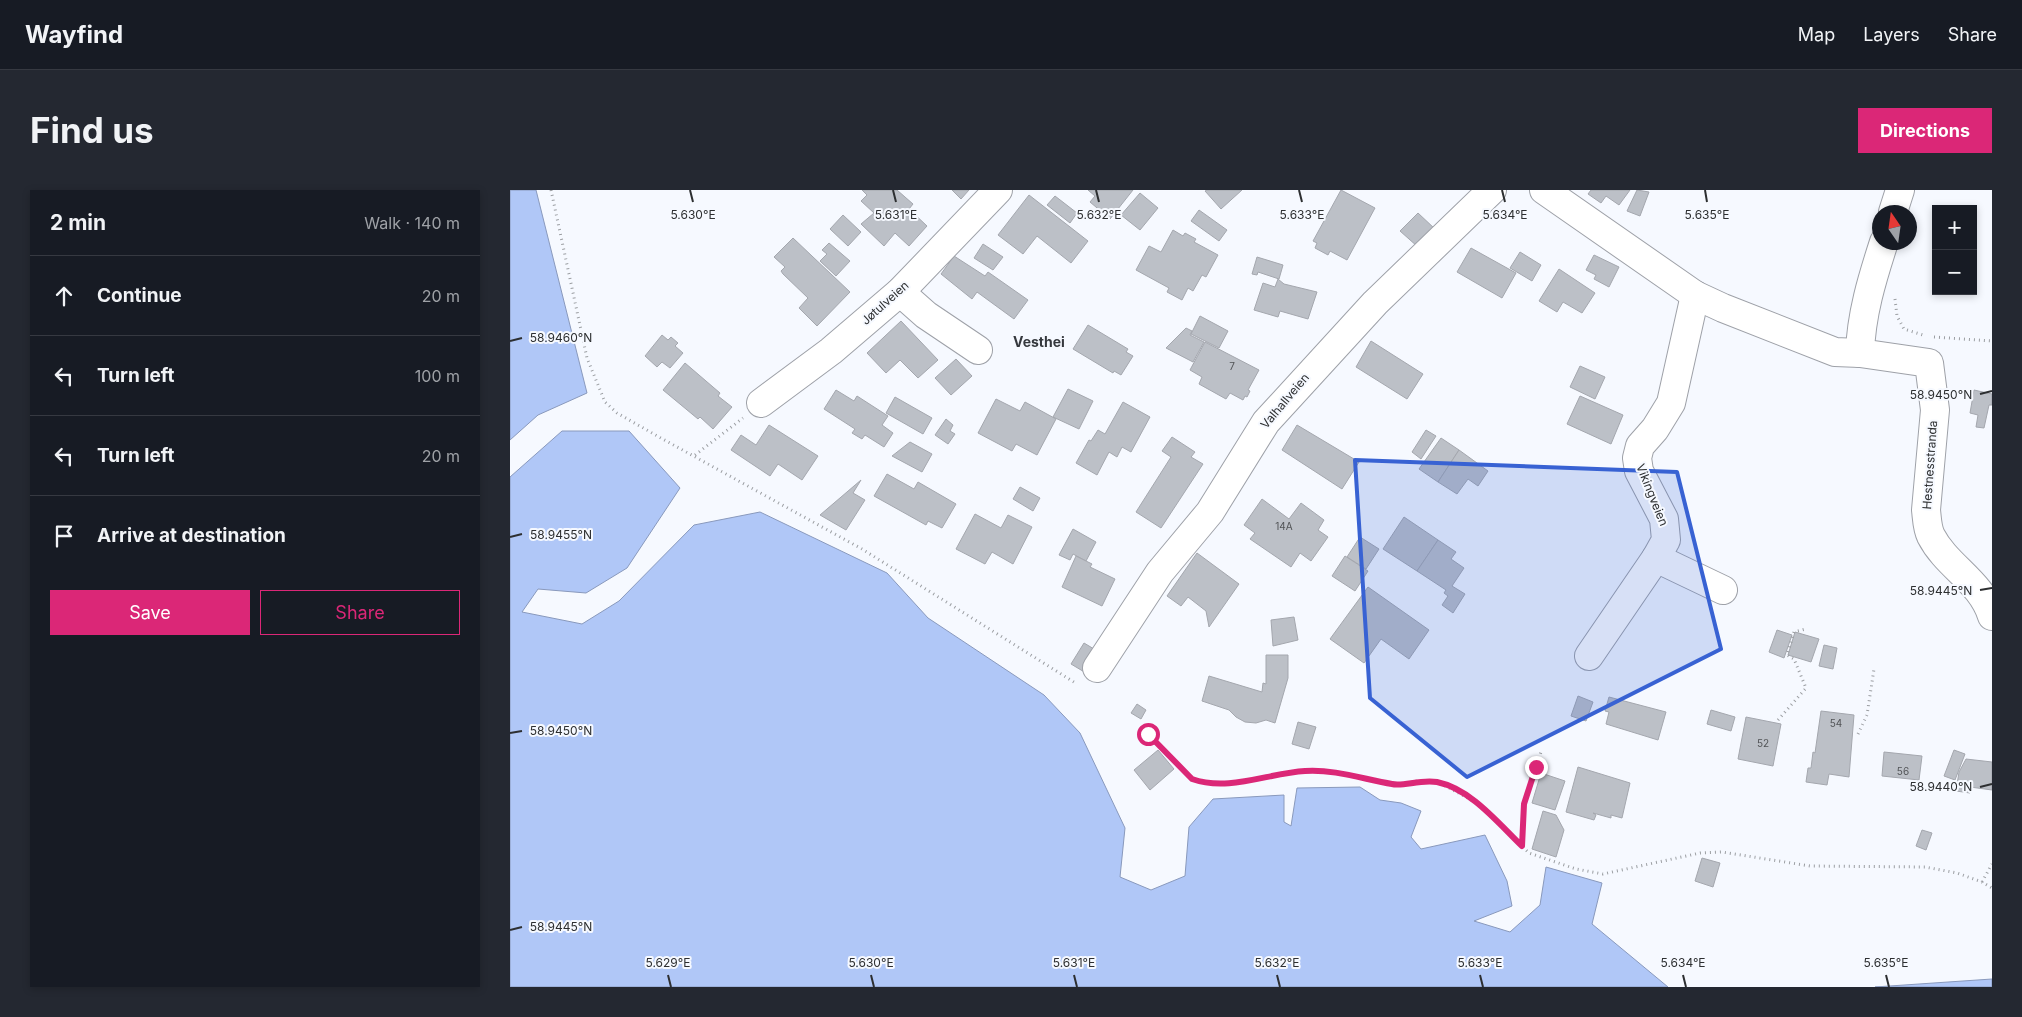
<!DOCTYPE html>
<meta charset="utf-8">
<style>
:root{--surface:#171b24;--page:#242831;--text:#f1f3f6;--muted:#9ea1a6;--line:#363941;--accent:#db2777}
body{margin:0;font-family:Inter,sans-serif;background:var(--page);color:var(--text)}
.controls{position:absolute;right:15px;top:15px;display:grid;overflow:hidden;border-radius:0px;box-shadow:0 2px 8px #0003}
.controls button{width:45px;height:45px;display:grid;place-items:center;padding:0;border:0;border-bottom:1px solid var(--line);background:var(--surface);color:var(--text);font:25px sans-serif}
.compass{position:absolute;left:1362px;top:15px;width:45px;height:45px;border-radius:50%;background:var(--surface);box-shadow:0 2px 8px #0003;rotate:347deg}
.stop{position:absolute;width:15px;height:15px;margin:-11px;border:4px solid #db2777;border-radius:50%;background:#fff}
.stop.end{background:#db2777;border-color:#fff;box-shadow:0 1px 5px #0008}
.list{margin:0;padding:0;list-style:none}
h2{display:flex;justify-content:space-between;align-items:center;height:65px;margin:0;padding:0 20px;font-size:21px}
h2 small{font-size:16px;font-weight:400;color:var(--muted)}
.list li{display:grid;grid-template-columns:32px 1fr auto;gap:15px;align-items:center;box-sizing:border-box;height:80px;padding:0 20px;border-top:1px solid var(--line)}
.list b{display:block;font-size:19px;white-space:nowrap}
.list em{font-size:16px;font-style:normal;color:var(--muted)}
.actions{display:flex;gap:10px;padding:15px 20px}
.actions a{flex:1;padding:11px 0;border:1px solid var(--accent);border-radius:0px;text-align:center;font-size:18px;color:var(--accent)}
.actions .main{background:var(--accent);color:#fff}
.icon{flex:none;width:28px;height:28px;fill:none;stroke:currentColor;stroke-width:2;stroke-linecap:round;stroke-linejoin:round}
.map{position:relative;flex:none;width:1482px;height:797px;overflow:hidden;border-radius:0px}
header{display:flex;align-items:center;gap:30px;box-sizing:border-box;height:70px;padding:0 25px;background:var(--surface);border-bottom:1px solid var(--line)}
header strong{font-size:24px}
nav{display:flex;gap:28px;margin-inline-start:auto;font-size:18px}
.intro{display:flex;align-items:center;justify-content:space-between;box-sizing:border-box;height:120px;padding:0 30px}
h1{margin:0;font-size:35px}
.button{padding:12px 22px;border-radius:0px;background:var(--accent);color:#fff;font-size:18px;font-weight:700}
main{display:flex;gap:30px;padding:0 30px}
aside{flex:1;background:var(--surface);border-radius:0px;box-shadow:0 2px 8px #0003}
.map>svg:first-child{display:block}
.water{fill:#b0c7f7;stroke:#8999bc}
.building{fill:#bcc0c7;stroke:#a4a7ae}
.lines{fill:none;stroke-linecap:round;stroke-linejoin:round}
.minor-casing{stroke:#9ea1a8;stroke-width:30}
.path{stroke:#9b9ea2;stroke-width:3;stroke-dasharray:1 4;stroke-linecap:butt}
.minor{stroke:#fff;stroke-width:28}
.route{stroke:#db2777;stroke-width:6}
.marked{fill:#3862d3;fill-opacity:0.2;stroke:#3862d3;stroke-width:4;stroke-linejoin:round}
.ticks{fill:none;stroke:#2d2f31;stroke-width:2}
.labels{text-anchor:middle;stroke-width:4;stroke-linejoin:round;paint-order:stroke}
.number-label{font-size:10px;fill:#515356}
.street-label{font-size:12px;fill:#2d2f31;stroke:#f6f9ff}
.neighbourhood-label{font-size:14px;font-weight:bold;fill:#35383d;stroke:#f6f9ff}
.ticks-label{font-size:12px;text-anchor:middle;fill:#2d2f31;stroke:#f6f9ff;stroke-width:4;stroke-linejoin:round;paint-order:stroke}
</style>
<header>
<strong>Wayfind</strong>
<nav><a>Map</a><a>Layers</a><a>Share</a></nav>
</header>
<div class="intro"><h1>Find us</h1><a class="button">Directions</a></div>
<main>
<aside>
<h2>2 min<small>Walk · 140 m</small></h2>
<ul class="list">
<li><svg class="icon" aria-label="ahead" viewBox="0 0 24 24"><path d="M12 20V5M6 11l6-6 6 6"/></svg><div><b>Continue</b></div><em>20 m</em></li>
<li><svg class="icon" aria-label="left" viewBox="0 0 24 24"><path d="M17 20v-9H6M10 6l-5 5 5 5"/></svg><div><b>Turn left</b></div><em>100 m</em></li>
<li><svg class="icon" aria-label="left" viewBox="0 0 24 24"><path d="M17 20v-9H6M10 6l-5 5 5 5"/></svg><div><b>Turn left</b></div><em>20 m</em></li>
<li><svg class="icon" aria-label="arrive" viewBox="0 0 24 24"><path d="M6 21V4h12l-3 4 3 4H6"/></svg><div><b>Arrive at destination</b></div></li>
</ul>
<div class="actions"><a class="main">Save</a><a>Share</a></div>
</aside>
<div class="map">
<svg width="1482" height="797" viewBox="0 0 1482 797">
<rect width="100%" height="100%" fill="#f6f9ff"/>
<g class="water">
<polygon points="0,0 26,0 77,203 28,225 0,250"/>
<polygon points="52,241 119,241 170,298 117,378 76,403 28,399 12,422 72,434 109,411 184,335 250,322 377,383 418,428 534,505 570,543 615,638 610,687 641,700 675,686 679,637 703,609 774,605 774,632 781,636 787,598 850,597 870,610 891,613 911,621 901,647 911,659 975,645 997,691 1002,716 964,731 1000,742 1030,715 1036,677 1092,693 1082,734 1158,797 0,797 0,287"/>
<polygon points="1482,789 1482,797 1365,797"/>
</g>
<g class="building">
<polygon points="352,0 387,0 403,14 399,19 417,36 399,56 385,43 374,56 351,34 364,23 351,11 357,5"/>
<polygon points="442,0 459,0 451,9"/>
<polygon points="578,0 623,0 600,29 580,12 585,6"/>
<polygon points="697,0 732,0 711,19 695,1"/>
<polygon points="831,0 865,18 837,70 820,61 818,65 805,58 807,53 803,51"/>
<polygon points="1081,0 1120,0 1109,15 1096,6 1091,13 1078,4"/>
<polygon points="1127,0 1139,2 1130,26 1117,21"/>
<polygon points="630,3 648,18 630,40 611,25"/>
<polygon points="519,5 578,51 561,73 527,46 513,64 488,45"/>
<polygon points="545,6 567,23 560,33 537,15"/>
<polygon points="689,20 717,40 709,51 681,31"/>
<polygon points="908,23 925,39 908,57 890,41"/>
<polygon points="333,25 351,42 338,56 320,39"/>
<polygon points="663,40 673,46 675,43 686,49 684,52 708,65 696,87 692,85 683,101 678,98 672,110 657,102 659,98 626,80 639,56 651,62"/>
<polygon points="283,48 340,102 307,136 289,118 298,108 273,84 271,81 275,77 264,67"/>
<polygon points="319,53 340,71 326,86 310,71 317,64 312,60"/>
<polygon points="473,54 493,67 483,80 464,68"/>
<polygon points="961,58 1006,83 992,108 947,82"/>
<polygon points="1010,62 1031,75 1022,91 1000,78"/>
<polygon points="1084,65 1109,77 1099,97 1084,89 1086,85 1076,80"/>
<polygon points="444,66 475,86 478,82 518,110 504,129 467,102 462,109 431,84"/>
<polygon points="747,67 773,75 769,89 748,82 747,85 742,84"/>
<polygon points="1049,79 1085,103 1072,123 1053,112 1047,122 1029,111"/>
<polygon points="768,89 774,94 807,102 798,129 770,121 768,127 744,120 753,93 765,97"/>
<polygon points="690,126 718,141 709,158 681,144"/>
<polygon points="391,131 428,170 408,188 390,170 376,183 357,163"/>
<polygon points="578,135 618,159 616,162 623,166 611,185 604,181 603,183 563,159"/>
<polygon points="676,138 682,141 680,145 694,152 683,172 656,158"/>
<polygon points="152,145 158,150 161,147 168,153 165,156 173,163 160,178 152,172 147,177 135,166"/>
<polygon points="861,151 913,184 897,209 846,177"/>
<polygon points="695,152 749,180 738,200 740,201 737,207 735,206 733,210 720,203 716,209 689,194 692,187 680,180"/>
<polygon points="446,169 462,186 441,205 425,188"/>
<polygon points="175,173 210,203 208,206 222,217 203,239 190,227 188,229 153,200"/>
<polygon points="1070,176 1095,187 1085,209 1060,197"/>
<polygon points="558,199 583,211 569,239 543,227"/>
<polygon points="326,200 344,211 347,206 378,226 372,235 383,243 374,257 355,245 352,249 342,243 345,239 314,219"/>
<polygon points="1464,200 1482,204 1482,215 1479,215 1474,238 1466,237 1468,225 1460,223"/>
<polygon points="1070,206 1113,225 1101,254 1057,234"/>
<polygon points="385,207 422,228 413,244 376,223"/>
<polygon points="486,209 510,221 515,212 546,229 527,265 506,254 502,261 468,243"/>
<polygon points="613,212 640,227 621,262 612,257 607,267 599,262 587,285 566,273 579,250 581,251 588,240 595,244"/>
<polygon points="436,229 443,235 440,241 445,244 438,254 425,245"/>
<polygon points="259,235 308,266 292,290 268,274 260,286 221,260 231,245 246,255"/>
<polygon points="787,235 849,272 832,299 772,260"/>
<polygon points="916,240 926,246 911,269 902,262"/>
<polygon points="662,247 685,262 681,267 693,274 651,338 626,322 661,267 652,261"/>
<polygon points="931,248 949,260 928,292 909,279"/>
<polygon points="400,252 422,264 412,282 382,266"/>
<polygon points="949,260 978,281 968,296 958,289 947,304 928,292"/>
<polygon points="377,284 404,299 408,292 446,314 432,338 418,331 416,335 364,306"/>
<polygon points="351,290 343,303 355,310 336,340 310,325"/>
<polygon points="510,297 530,308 523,321 503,309"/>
<polygon points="752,309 779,329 791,313 814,330 808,340 818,347 801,371 790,363 781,377 740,349 745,343 734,335"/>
<polygon points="465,324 491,338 498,325 522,337 503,374 482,362 475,374 446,359"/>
<polygon points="894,327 928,350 907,381 873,359"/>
<polygon points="563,339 586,352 576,371 563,364 560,370 549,365"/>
<polygon points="850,347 869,359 856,379 837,367"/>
<polygon points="928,350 946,362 941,369 954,378 942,396 955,404 943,423 932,415 938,406 934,403 936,400 907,381"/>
<polygon points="687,363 729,394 699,437 696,421 678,407 671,416 657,406"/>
<polygon points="566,366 582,374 580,377 605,389 592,416 552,397"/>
<polygon points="835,366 858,381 845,401 822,386"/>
<polygon points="858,397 919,440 899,469 871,449 854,473 820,449"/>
<polygon points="784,427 788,450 763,456 761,430"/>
<polygon points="1267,440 1282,445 1274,468 1259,462"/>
<polygon points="1285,442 1309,449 1301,472 1278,465"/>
<polygon points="574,453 589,462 576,483 561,474"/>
<polygon points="1314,455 1327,458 1323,479 1309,476"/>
<polygon points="756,465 778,465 778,488 765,533 756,530 746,533 735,532 726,527 719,520 692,511 699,486 752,502 753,493 756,494"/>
<polygon points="1068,506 1083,512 1076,531 1061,526"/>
<polygon points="1099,507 1156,522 1148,550 1096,534 1099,522 1095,521"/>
<polygon points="627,514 636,520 631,529 621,523"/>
<polygon points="1201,520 1225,527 1221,541 1197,534"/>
<polygon points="1311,521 1344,525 1339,587 1319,584 1317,595 1296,592 1298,578 1301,578 1303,562 1305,563"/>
<polygon points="1236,527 1271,534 1263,576 1228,569"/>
<polygon points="788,532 806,537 799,559 782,554"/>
<polygon points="648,560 664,579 640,600 624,580"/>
<polygon points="1444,560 1455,564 1445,590 1434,586"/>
<polygon points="1374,562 1412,566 1409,590 1372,586"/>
<polygon points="1456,569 1482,572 1482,600 1460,597 1460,603 1446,601 1449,582"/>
<polygon points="1068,577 1120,593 1112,628 1101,625 1101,628 1083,623 1086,625 1084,630 1056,622"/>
<polygon points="1031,583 1055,591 1045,620 1022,613"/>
<polygon points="1033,621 1046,625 1054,640 1046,667 1022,659"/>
<polygon points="1412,640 1422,643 1416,660 1406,656"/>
<polygon points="1192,668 1210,673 1203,697 1185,691"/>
</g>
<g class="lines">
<g class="minor-casing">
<g id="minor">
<path d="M 1034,0 L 1185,105 L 1213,118 L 1325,162 L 1350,163 L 1419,173 L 1425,220 L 1416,320 C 1417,328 1417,338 1421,346 C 1437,377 1471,391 1482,426"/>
<polyline points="1383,22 1390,0"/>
<polyline points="390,102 416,125 468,160"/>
<path d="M 1350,163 C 1351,125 1362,89 1374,52"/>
<polyline points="251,213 321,161 390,102 488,0"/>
<polyline points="1146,368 1213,400"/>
<polyline points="1079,466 1146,368 1156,350 1154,329 1129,281 1127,268 1130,256 1145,239 1161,213 1185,105"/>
<polyline points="587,478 650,382 700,322 756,232 865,113 982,0"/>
</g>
</g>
<g class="path">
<polyline points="41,0 77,168 95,212 107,223 149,247 352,359 567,494"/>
<polyline points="1385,109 1387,126 1394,139 1413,145"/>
<polyline points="1424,147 1482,151"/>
<polyline points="185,265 233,228"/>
<polyline points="1268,530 1296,498 1284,469 1277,465 1284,442 1296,439"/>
<polyline points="638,544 682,589 703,594 743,590 794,581 824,582 885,595 907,591 928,592 967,613 1019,663 1066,679 1093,684 1190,663 1212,662 1300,676 1415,677 1447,683 1472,692 1482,698"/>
<polyline points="1348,544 1357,525 1364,479"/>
<polyline points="1011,656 1014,614 1031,562"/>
<polyline points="1472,692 1482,674"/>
</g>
<use href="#minor" class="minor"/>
</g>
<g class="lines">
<path class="route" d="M 638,544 L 682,589 C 719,602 758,583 795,581 C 824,579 853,589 882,594 C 893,597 910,589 927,592 C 961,599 988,633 1012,656 L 1014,614 L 1026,577"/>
</g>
<path class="marked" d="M 845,270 L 1167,282 L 1211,459 L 957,587 L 860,508 Z"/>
<path class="ticks" d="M 180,0 L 183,12M 383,0 L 386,12M 586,0 L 589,12M 789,0 L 792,12M 992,0 L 995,12M 1195,0 L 1197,12M 0,151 L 12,148M 1470,204 L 1482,201M 0,347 L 12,344M 1470,400 L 1482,398M 0,543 L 12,541M 1470,597 L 1482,594M 0,740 L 12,737M 158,785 L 161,797M 361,785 L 364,797M 564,785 L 567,797M 767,785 L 770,797M 970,785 L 973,797M 1173,785 L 1176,797M 1376,785 L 1379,797"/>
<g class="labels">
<g class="number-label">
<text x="722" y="180">7</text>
<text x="774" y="340">14A</text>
<text x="1326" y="537">54</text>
<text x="1253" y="557">52</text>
<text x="1393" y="585">56</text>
</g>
<g class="street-label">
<text transform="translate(375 113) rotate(-42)" y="4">Jøtulveien</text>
<text transform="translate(775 211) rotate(-50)" y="4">Valhallveien</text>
<text transform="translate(1420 275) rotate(-86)" y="4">Hestnesstranda</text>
<text transform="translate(1142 305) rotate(68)" y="4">Vikingveien</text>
</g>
<g class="neighbourhood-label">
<text x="529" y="157">Vesthei</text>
</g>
</g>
<g class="ticks-label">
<text x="183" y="29">5.630°E</text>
<text x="386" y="29">5.631°E</text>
<text x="589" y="29">5.632°E</text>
<text x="792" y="29">5.633°E</text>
<text x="995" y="29">5.634°E</text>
<text x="1197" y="29">5.635°E</text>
<text x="51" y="152">58.9460°N</text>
<text x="1431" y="209">58.9450°N</text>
<text x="51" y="349">58.9455°N</text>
<text x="1431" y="405">58.9445°N</text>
<text x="51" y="545">58.9450°N</text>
<text x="1431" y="601">58.9440°N</text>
<text x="51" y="741">58.9445°N</text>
<text x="158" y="777">5.629°E</text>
<text x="361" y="777">5.630°E</text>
<text x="564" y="777">5.631°E</text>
<text x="767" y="777">5.632°E</text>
<text x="970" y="777">5.633°E</text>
<text x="1173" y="777">5.634°E</text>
<text x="1376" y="777">5.635°E</text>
</g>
</svg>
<div class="controls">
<button>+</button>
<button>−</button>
</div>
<svg class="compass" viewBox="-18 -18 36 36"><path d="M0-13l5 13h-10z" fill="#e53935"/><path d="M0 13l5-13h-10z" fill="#9ea1a6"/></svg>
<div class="stop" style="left:638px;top:544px"></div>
<div class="stop end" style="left:1026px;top:577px"></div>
</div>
</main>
